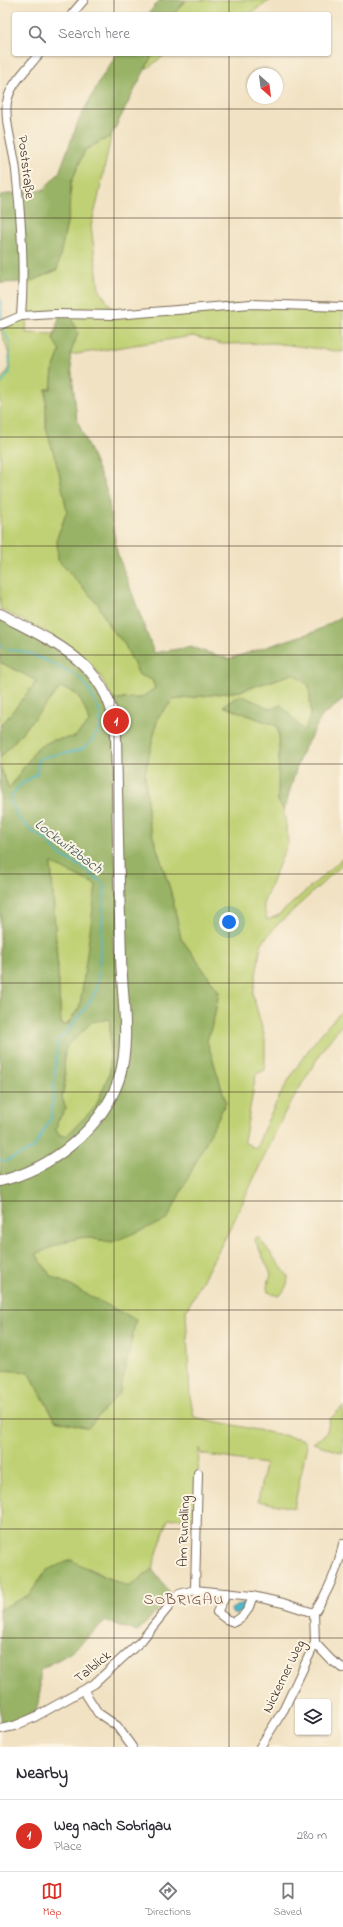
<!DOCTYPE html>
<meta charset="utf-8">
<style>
:root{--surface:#fff;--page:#f2f2f3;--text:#2b2b33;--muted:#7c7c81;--line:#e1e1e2;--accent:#d93025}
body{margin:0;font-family:"Indie Flower",sans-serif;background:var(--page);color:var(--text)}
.controls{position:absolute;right:12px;bottom:12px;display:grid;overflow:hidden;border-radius:4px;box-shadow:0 1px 3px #0004}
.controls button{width:36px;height:36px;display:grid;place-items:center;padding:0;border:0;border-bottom:1px solid var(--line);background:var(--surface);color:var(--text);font:20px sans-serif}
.compass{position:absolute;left:247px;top:68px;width:36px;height:36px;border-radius:50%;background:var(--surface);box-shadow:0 1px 3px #0004;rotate:152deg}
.you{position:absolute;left:229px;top:922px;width:14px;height:14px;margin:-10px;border:3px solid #fff;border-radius:50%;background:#1a73e8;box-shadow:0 0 0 6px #1a73e833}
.badge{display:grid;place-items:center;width:26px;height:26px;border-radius:50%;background:var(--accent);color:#fff;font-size:13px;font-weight:700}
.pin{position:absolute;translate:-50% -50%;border:2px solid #fff;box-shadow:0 1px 4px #0006}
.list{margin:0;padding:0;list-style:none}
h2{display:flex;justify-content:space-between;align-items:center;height:52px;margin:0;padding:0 16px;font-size:17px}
h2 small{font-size:13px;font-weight:400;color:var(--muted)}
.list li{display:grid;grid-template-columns:26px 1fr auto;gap:12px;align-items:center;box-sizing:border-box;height:72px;padding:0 16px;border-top:1px solid var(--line)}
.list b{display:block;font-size:15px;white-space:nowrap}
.list p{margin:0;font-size:13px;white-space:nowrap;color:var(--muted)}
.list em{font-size:13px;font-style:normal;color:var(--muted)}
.icon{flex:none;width:22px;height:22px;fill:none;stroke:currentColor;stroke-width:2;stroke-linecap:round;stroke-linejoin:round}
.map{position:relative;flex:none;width:343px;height:1747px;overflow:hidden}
.search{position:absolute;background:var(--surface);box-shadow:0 1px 3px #0004;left:12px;right:12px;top:12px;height:44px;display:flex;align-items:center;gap:10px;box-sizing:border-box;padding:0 14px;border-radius:4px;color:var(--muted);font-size:15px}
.sheet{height:124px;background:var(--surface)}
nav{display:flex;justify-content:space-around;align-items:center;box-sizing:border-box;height:56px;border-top:1px solid var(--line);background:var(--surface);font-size:11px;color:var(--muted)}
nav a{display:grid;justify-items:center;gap:2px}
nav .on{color:var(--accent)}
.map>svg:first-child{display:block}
.green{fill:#c0d174;stroke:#7e7e49}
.forest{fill:#98b366;stroke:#6a6e42;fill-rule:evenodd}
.water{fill:#4eb8cc;stroke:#447175}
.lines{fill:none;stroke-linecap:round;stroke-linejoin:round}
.stream{stroke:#4eb8cc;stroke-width:1.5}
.minor-casing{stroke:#7b6a58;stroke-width:10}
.major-casing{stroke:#7b6a58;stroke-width:12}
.minor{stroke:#fff;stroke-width:8}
.major{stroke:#fff;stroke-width:10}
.grid{fill:none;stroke:#3b2a1e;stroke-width:1;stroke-opacity:0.55}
.labels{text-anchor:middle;stroke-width:4;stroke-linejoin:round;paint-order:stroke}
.street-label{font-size:14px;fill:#3b2a1e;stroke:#fcf5e5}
.water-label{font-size:15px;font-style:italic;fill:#425c5b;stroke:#fcf5e5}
.quarter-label{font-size:16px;letter-spacing:1px;fill:#7c574e;stroke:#fcf5e5}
</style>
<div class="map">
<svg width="343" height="1747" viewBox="0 0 343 1747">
<rect width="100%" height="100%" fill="#fcf5e5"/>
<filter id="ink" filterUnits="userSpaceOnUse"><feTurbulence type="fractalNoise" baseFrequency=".025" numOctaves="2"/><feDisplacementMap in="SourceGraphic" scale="8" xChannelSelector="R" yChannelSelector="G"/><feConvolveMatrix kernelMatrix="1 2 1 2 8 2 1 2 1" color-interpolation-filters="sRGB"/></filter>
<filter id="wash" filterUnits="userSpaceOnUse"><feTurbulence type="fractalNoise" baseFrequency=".012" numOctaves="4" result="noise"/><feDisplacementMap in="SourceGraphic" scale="16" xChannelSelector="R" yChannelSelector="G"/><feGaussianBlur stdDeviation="0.9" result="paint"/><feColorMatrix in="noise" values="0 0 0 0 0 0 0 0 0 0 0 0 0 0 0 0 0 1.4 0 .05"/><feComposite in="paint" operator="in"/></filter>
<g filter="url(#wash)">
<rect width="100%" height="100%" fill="#f1e2c3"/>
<g class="green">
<polygon points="186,0 271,0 249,14 174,14"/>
<polygon points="153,54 166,54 145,70"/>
<polygon points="111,136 98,199 91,226 99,289 115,314 251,304 343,307 343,352 274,343 222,344 193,336 70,355 78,333 70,315 21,316 23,282 29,282 57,270 69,213 71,183 85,150"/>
<path d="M 27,319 L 26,333 L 54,334 L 53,339 L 60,351 L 53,369 L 51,389 L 46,389 L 46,427 L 59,472 L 67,511 L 57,538 L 58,560 L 98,604 L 110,628 L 124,643 L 139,674 L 152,680 L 155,688 L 141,698 L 113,699 C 107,688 101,675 92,666 C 67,639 31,625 0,609 L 0,380 C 2,377 7,374 8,370 C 13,357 4,340 0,329 Z"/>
<polygon points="0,662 37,681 0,727"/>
<path d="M 293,674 L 309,685 L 311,714 L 304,732 L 271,709 L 240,695 L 223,706 L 277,726 L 279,734 L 278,801 L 284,811 L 288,842 L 263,904 L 267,920 L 279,915 L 343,858 L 343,864 L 276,926 L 261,944 L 253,995 L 265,1039 L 265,1070 L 256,1074 L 244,1142 L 256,1149 C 275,1098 304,1048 343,1010 L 343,1023 L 325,1046 L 285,1112 L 233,1223 L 186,1311 L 190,1396 L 194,1417 L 302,1439 L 307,1444 L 294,1508 L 258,1501 L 265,1464 L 201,1454 L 199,1448 L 197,1517 L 168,1519 L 152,1569 L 129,1587 L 103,1576 L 89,1568 L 47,1570 L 29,1595 L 0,1609 L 0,1370 L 29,1372 L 55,1420 L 136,1321 L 50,1275 L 36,1254 L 66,1241 L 84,1237 L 112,1242 L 212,1129 L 226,1102 L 207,1041 L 214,1018 L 219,992 L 181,938 L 171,892 L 149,824 L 145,773 L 158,717 L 173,700 L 240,691 Z"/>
<path d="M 60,688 C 80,690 84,705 89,722 L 75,737 L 53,740 L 37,748 L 9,789 L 0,766 L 0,758 Z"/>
<polygon points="51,862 97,885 80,1006 67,1025 61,1024"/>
<polygon points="110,1018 110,1072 96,1106 66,1136 61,1136 56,1130 58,1120 66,1109 62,1097 65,1081 64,1060 66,1047 92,1021"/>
<path d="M 254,1238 L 259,1238 L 288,1276 C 288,1284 285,1292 278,1296 L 268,1292 L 267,1287 L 271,1274 Z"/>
<polygon points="343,1406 343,1453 313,1443 326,1434 330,1419"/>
</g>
<g class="forest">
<polygon points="160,0 186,0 174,14 148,14"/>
<polygon points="117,54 153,54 111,136 85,150 71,183 69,213 57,270 29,282 0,283 0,195 43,190 59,173 78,122 100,80"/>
<path d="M 60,314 L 70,315 L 78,333 L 70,355 L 77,420 L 107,491 L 117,552 L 154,653 L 190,647 L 229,659 L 316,631 L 343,616 L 343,700 L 322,716 L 300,756 L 284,811 L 278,801 L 279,734 L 277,726 L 223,706 L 240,695 L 271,709 L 281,705 L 304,731 L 311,714 L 309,685 L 293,674 L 240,691 L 173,700 L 158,717 L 145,773 L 149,824 L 171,892 L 181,938 L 219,992 L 214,1018 L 207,1041 L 226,1102 L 167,1220 L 112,1242 L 84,1237 L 66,1241 L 36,1254 L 50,1275 L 136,1320 L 120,1392 L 88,1428 L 55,1420 L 29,1372 L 0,1370 L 0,766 L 9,789 L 37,748 L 53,740 L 75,737 L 89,722 C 84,705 80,690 60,688 L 0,758 L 0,727 L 37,681 L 0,662 L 0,618 L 75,660 L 106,699 L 141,698 L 155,688 L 152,680 L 139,675 L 124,643 L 110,628 L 98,604 L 58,560 L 57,538 L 67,511 L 59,472 L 46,427 L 46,389 L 51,389 L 53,370 L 60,351 L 53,339 ZM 51,863 L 96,885 L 80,1006 L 67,1025 L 61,1024 ZM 110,1019 L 110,1072 L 96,1106 L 66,1136 L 61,1136 L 56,1130 L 58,1120 L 66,1109 L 62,1097 L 65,1081 L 64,1060 L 66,1047 L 92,1022 Z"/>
<polygon points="71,1560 103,1576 129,1587 152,1569 172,1596 137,1632 106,1621 70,1653 40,1670 40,1698 35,1713 11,1722 0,1724 0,1609 29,1595 47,1570"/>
</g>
<polygon class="water" points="243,1603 246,1607 236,1615 232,1613 231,1609"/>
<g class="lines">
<g class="stream">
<polyline points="0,297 2,321"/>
<polyline points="0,385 10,372 10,343 2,327"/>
<path d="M 0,645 C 11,653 14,649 25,652 C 35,655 70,671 78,677 C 87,684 93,697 98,708 C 106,723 96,740 82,749 C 73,754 52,752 38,760 L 37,774 L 20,785 L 10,798 L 18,818 L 33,832 L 46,840 L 59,854 L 85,869 L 105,885 L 97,989 L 87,1006 L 66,1033 L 58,1039 L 51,1118 L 33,1149 L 6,1161 L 0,1160"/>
</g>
</g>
</g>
<g filter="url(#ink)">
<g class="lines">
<g class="minor-casing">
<g id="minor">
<polyline points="72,14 84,0"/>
<path d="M 21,316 C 25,268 21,219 16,171 C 14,150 4,122 7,102 C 10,84 28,68 39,54"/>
<polyline points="0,325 21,316 55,314 115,315 251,304 343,307"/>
<polyline points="195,1590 198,1473"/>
<path d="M 226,1593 L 224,1599 L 217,1612 L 226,1619 L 234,1622 C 245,1616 250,1609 252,1596"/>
<path d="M 314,1613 C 328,1592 338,1569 343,1544"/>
<polyline points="315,1643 331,1660 343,1668"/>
<polyline points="84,1691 98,1713 117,1726 132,1747"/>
<polyline points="0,1729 14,1726 33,1718 94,1684 141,1641 179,1594 195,1590 252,1596 283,1603 314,1613"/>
<polyline points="260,1747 284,1709 315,1643 314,1613"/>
</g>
</g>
<g class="major-casing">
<path id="major" d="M 0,614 C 55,643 111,664 116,735 C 117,809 119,884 121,958 C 122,997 131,1041 119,1079 C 102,1129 51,1169 0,1181"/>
</g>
<use href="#minor" class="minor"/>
<use href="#major" class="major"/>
</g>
</g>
<path class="grid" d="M 114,0 L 114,14M 229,0 L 229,14M 114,54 L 114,1747M 229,54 L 229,1747M 0,109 L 343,109M 0,218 L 343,218M 0,328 L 343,328M 0,437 L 343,437M 0,546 L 343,546M 0,655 L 343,655M 0,764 L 343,764M 0,874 L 343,874M 0,983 L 343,983M 0,1092 L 343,1092M 0,1201 L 343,1201M 0,1310 L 343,1310M 0,1419 L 343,1419M 0,1529 L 343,1529M 0,1638 L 343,1638"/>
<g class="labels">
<g class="street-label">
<text transform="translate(27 167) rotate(83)" y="5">Poststraße</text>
<text transform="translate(183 1531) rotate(-88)" y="5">Am Rundling</text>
<text transform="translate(92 1666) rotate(-39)" y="5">Talblick</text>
<text transform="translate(283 1676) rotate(-64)" y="5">Nickerner Weg</text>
</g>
<g class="water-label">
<text transform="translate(69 846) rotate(37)" y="5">Lockwitzbach</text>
</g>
<g class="quarter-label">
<text x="184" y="1604">SOBRIGAU</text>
</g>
</g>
</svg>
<div class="controls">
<button><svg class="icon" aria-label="layers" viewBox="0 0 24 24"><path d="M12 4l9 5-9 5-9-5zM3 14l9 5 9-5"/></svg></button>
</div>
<svg class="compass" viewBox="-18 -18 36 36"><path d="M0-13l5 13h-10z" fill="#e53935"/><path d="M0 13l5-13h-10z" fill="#7c7c81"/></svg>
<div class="you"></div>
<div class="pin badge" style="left:116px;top:721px">1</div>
<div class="search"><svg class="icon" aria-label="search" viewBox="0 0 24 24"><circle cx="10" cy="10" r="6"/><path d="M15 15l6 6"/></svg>Search here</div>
</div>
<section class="sheet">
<h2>Nearby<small></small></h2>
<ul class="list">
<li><span class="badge">1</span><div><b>Weg nach Sobrigau</b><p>Place</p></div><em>280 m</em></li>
</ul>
</section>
<nav>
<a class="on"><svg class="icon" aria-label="map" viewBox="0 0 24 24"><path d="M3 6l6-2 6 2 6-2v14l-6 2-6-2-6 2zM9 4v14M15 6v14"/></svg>Map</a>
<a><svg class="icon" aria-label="directions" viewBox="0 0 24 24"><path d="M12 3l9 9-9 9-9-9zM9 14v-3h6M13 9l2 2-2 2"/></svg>Directions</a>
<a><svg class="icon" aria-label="saved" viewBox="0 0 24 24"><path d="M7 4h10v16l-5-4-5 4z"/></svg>Saved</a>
</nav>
